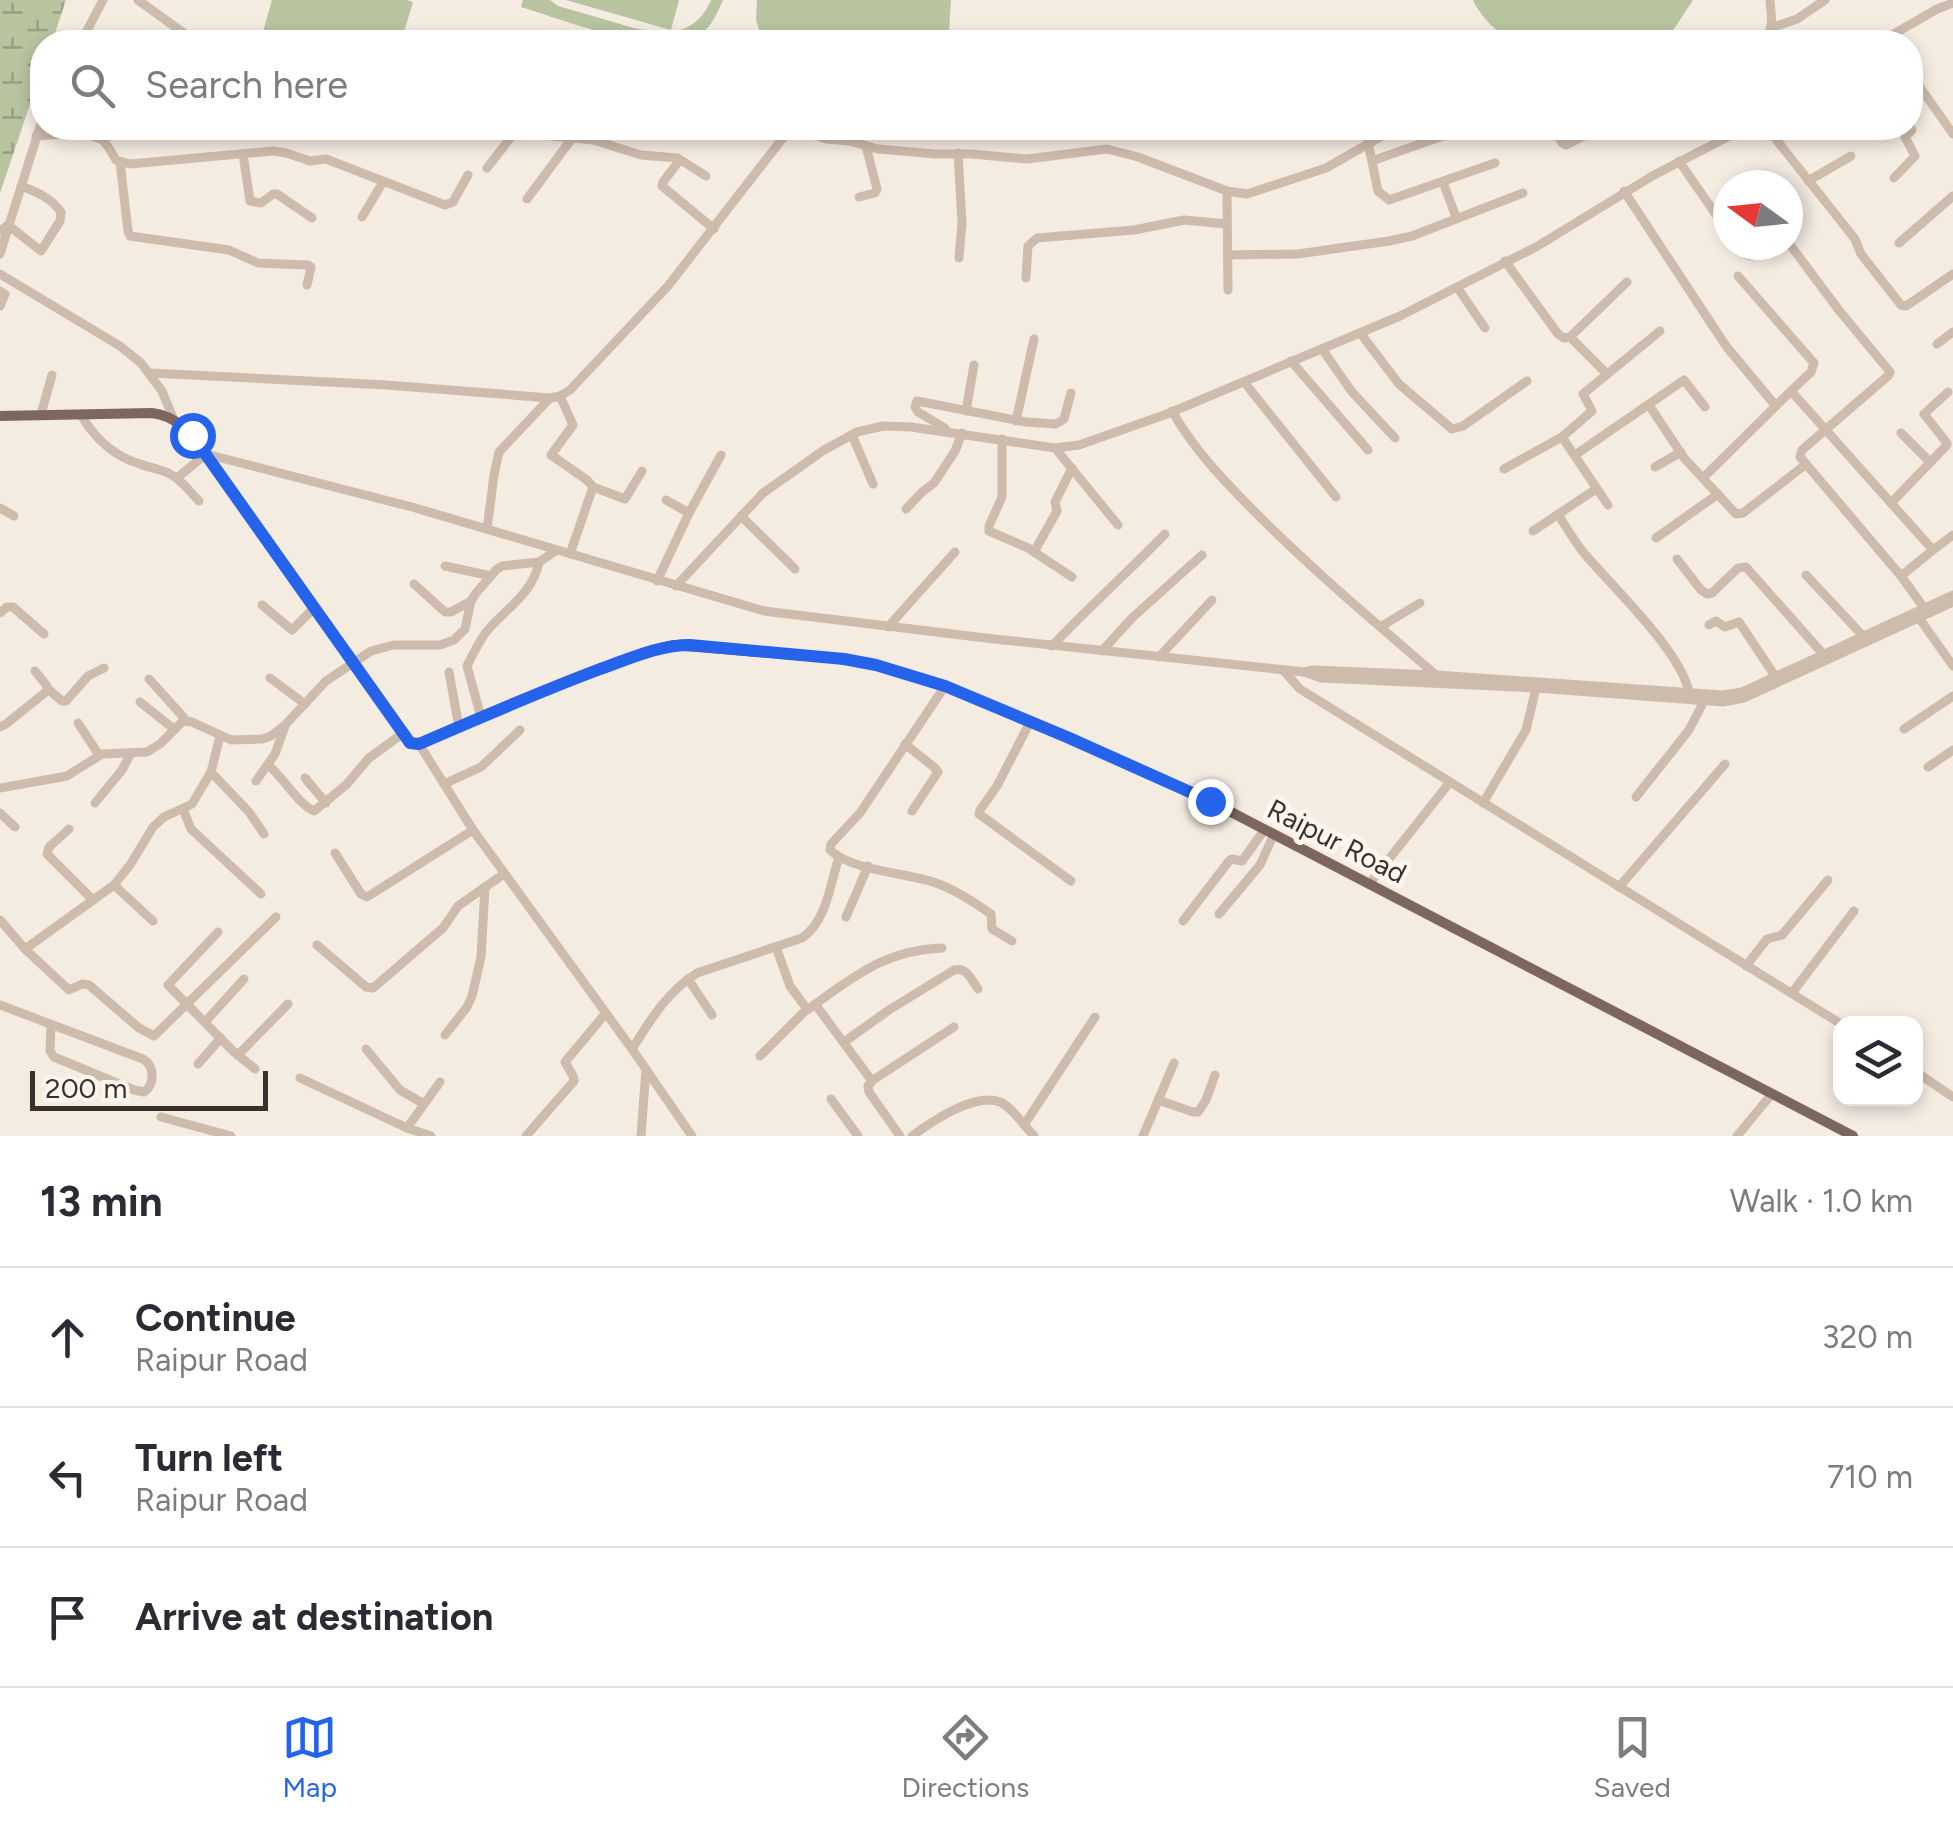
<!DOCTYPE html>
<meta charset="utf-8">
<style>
:root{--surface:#fff;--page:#f2f2f3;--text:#2b2b33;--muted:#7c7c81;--line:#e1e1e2;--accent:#2563eb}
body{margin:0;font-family:Figtree,sans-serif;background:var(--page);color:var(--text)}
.controls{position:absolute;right:30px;bottom:30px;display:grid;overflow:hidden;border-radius:20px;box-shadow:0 5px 15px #0003}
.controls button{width:90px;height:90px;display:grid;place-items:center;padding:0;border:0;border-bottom:2px solid var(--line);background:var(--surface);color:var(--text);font:50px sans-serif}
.compass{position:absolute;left:1713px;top:170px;width:90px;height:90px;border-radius:50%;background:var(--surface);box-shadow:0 5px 15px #0003;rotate:285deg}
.scale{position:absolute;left:30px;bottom:25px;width:238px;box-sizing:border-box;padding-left:10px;border:5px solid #3b302b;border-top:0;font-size:28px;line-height:35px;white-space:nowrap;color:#3b302b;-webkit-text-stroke:8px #fbf5ee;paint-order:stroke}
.stop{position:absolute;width:30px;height:30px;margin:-22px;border:8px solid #2563eb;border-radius:50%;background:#fff}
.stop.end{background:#2563eb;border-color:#fff;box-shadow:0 2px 10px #0008}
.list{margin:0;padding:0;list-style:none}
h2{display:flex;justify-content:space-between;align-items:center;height:130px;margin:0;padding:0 40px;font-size:42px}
h2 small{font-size:32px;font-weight:400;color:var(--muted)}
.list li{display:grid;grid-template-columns:65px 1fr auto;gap:30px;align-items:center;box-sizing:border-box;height:140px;padding:0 40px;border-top:2px solid var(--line)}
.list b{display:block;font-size:38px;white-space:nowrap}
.list p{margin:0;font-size:32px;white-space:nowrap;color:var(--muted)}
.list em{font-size:32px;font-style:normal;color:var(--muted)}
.icon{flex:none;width:55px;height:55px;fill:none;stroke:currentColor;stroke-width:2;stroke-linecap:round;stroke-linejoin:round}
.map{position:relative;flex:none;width:1953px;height:1136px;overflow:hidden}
.search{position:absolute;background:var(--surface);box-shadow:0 5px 15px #0003;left:30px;right:30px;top:30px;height:110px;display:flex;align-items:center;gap:25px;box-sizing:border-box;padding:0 35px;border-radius:40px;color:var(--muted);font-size:38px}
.sheet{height:550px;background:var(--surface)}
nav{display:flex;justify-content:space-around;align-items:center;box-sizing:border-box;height:140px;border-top:2px solid var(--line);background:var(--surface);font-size:28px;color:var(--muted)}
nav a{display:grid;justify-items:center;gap:5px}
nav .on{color:var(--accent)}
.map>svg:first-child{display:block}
.wetland{fill:url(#wetland-marsh)}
.pitch{fill:#b8c4a0}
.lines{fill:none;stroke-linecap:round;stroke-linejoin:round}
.minor{stroke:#cdbbac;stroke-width:9}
.major{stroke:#7d675c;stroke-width:10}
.route{stroke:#2563eb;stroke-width:12}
.labels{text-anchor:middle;stroke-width:10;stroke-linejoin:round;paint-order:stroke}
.street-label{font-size:28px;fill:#3b302b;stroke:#fbf5ee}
</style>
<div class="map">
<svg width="1953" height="1136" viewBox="0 0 1953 1136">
<defs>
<pattern id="wetland-marsh" width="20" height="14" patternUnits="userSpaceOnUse" patternTransform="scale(2.5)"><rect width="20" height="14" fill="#b8c4a0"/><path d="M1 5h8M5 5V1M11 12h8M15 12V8" fill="none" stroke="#97a083"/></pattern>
</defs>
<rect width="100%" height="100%" fill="#f4ebe1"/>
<polygon class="wetland" points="0,0 66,0 52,42 42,42 42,69 0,193"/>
<g class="pitch">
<polygon points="272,0 407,0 413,2 401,42 260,42"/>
<path d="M 523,0 L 550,0 L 558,6 C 577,11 595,17 613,22 C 650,33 692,45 711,0 L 723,0 C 716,15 711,29 696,37 C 659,58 561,19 521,7 Z"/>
<polygon points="566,0 679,0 671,30"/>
<polygon points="757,0 951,0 949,30 943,42 763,42 756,20"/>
<path d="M 1473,0 L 1693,0 L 1674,29 L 1658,42 L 1655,42 L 1647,34 L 1634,42 L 1515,42 C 1497,33 1482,19 1473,0 Z"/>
</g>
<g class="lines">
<g class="minor">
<polyline points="138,0 185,34 186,42"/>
<polyline points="1771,28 1797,19 1825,0"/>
<polyline points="81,42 103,0"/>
<path d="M 1760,42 C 1776,29 1771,19 1770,0"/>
<polyline points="1880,42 1937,9 1953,3"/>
<polyline points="1910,73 1953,134"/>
<polyline points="539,128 544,133 552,136 593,140 641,155 678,158 679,161 663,182 662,186 714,229"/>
<polyline points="1481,128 1486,128"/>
<polyline points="1554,128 1562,143 1566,145 1600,128"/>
<polyline points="1767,128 1855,239 1861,254 1901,305 1906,306 1953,274"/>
<path d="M 36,136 C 53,135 87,130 102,140 C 108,144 112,154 116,160 L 130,164 L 273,151 L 286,153 L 310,161 L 326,159 L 445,205 L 453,202 L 468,175"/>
<polyline points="98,138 136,128"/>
<polyline points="1368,142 1378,191 1389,200 1495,163"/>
<polyline points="958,153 962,223 959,258"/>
<polyline points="243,154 250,201 261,203 273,194 277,194 312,218"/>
<polyline points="679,159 706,176"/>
<polyline points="1372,161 1465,128"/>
<polyline points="1679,161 1728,232"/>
<polyline points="120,162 128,231 130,236 229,250 258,263 308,265 311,267 307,285"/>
<polyline points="487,168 518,128"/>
<polyline points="1894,178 1915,156 1905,137 1912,130 1910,126"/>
<polyline points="1808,181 1851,156"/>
<polyline points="1443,182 1456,217"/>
<polyline points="1227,191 1228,290"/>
<polyline points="1624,191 1726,346 1775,405"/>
<polyline points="859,197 875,193 877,189 866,146"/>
<polyline points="527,199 573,137"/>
<polyline points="362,217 383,182"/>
<path d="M 0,231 L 8,225 L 41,251 L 60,221 L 61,212 C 51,198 37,192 21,186"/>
<polyline points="1788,242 1838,309 1890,372 1889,375 1802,450 1800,457 1901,576"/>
<polyline points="1899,243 1953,196"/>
<polyline points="1738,245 1747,255 1752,256 1768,245"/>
<polyline points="0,254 42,120"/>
<polyline points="1228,255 1298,254 1389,241 1412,236 1523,193"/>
<polyline points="1505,261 1558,334 1564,338 1570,337 1627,282"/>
<polyline points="0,274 120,346 141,363 162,391 173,418"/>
<polyline points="1738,276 1814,363 1811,372 1791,391"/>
<polyline points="1026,278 1028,246 1037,238 1134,230 1184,220 1227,224"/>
<polyline points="1457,287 1485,328"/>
<polyline points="0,291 5,294 0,306"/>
<polyline points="1361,334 1399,384 1452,429 1463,426 1527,381"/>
<polyline points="1570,337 1607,374"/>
<polyline points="1937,344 1953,332"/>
<polyline points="1322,349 1352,392 1395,438"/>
<polyline points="1291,361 1368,450"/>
<polyline points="151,373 387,385 550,398 560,396 570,390 668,286 782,139 789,132 797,129 826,139 849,141 878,149 935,154 971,154 1027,159 1107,149 1138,157 1227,191 1247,194 1326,168 1396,128"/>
<polyline points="1244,382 1336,497"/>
<polyline points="560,396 573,425 551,455 587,480 593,487 570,554"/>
<polyline points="1649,405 1684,458 1736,514 1743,513 1805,465"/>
<polyline points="966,411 974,365"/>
<path d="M 1172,411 C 1196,453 1228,485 1262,519 C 1317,574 1377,624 1436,675"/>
<polyline points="41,414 52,375"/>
<path d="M 81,415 C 95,439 113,456 140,464 C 150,468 161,469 170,474 C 182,480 190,492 199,501"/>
<polyline points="1016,421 1034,339"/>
<polyline points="945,428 918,412 915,407 917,401 1026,422 1056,424 1064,419 1071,393"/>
<polyline points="1901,433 1930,462"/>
<polyline points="852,435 873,484"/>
<polyline points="1562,437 1608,505"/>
<polyline points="1002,439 1002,497 989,526 989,531 1028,548 1072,577"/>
<polyline points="1055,448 1118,525"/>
<polyline points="1575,455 1684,380 1705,407"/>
<polyline points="1655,467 1681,452"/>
<polyline points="1504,469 1562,437 1592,411 1583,394 1660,331"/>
<polyline points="177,478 206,454 412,507 764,611 994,639 1304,672 1313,670 1436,675 1723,695 1742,692 1953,595"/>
<polyline points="1703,478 1791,391 1933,550 1901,576 1927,612"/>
<polyline points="593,487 625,499 642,471"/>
<polyline points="666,500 689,513"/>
<polyline points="1891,503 1947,445 1947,443 1924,414 1948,392"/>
<polyline points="0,508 14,516"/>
<polyline points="906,509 922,492 934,483 955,451 962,433"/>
<path d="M 1558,514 C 1566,527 1574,541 1584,553 C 1612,587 1685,654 1690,697"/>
<polyline points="741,516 795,569"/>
<polyline points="487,529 494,475 499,452 550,398"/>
<polyline points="1533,531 1596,489"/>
<polyline points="1656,538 1718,494"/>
<polyline points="1933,550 1953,535"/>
<polyline points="1034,552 1057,511 1055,502 1072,468"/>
<polyline points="1677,559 1701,590 1707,594 1712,593 1738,568 1746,567 1823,654"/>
<polyline points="445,566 491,576"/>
<polyline points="1806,575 1864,637"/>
<polyline points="657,581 689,513 721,455"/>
<polyline points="414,584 445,612 451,612 471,601"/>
<polyline points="676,586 763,493 824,450 857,432 883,426 911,427 1055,448 1079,445 1167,414 1400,316 1536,247 1654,175 1745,128"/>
<polyline points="262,605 292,630 314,608"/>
<polyline points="0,613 7,607 13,607 44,634"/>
<polyline points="1919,618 1953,666"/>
<polyline points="1709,625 1716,621 1725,627 1739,622 1775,676"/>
<polyline points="888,627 955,552"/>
<polyline points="1380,627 1420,603"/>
<path d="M 1052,646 C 1089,607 1128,572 1165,534"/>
<polyline points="1102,651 1132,618 1202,555"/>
<polyline points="1159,657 1212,600"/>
<polyline points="1283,670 1300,689 1841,1024"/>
<polyline points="449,672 459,727"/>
<polyline points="1307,673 1321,678 1536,688 1723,702 1744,698 1953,602"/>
<polyline points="270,678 305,704"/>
<polyline points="149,679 186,720"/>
<path d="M 945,686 L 860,813 L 831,844 L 830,850 C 854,872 905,872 936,883 C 956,890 974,902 991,914 L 992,929 L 1012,941"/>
<polyline points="48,689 62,701 66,701 88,676 104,668"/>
<polyline points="140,702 174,729"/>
<path d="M 481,717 L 467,666 C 473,654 479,641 487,631 C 506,608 533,594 539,562"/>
<polyline points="1030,722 997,786 980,810 979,814 1071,881"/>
<polyline points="78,723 99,755"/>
<polyline points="0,727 6,724 47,691 47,686 35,671"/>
<polyline points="1904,729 1953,696"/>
<polyline points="419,744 473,830 632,1049 692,1136"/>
<polyline points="905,744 935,768 938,772 912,811"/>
<path d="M 268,765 C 284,778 298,804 314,811 L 346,785 L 369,758 L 402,734"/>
<polyline points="1928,767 1953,750"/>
<polyline points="211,772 249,812 264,834"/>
<polyline points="305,778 326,803"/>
<polyline points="256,781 275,754 285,726"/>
<polyline points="444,784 481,767 520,730"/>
<polyline points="0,788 67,776 102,754 147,752 160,744 183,721 192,722 231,740 262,739 271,736 285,725 326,681 371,651 394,645 440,645 454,640 465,629 471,601 476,593 496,570 502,566 539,562 557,550"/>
<polyline points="1636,797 1689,730 1704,701"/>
<polyline points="95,803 122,770 131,753"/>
<polyline points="1483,803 1526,730 1536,688"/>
<polyline points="183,809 191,829 261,894"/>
<polyline points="0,813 15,827"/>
<polyline points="69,829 49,847 47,854 93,900"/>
<polyline points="335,853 361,894 367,897 473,830"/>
<polyline points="1370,883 1450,782"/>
<polyline points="114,885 153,921"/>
<polyline points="1619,887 1725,764"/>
<polyline points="1219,914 1260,865 1274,834"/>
<polyline points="846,917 868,866"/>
<polyline points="0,920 25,949 114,885 130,865 153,827 164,817 192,804 211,772 220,736"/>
<polyline points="1183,921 1229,861 1232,859 1242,861 1265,829"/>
<polyline points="218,932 168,985 234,1052 255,1069"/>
<polyline points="317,945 366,987 373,988 443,928 458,906 504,874"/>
<polyline points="25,949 69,990 82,984 89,985 139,1028 154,1036 276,917"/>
<polyline points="1746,966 1767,939 1782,935 1828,880"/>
<polyline points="688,979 712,1015"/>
<polyline points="1792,993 1854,911"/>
<polyline points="815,1004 872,1081"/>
<path d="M 0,1005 L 143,1059 C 155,1066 155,1084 144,1092 L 134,1090 L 54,1057 L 50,1051 L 51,1024"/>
<path d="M 807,1010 C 852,978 884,950 942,948"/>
<polyline points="205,1022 244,979"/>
<polyline points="445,1035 467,1007 472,996 481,957 485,887"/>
<path d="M 844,1042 L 889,1010 L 954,970 C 967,967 971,979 978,989"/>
<polyline points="366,1049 400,1090 424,1104"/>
<path d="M 632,1049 C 651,1019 667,992 697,973 L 802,938 C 827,921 830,884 839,857"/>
<polyline points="238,1055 288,1004"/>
<polyline points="760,1056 807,1009 790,986 776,947"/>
<polyline points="198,1064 221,1038"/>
<polyline points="1916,1072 1953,1097"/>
<polyline points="300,1078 407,1128 431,1136"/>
<polyline points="831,1099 858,1136"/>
<polyline points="1158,1100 1193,1112 1198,1112 1206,1100 1215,1075"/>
<polyline points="161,1117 231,1136"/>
<polyline points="1024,1125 1095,1017"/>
<polyline points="407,1128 440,1082"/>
<polyline points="526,1136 574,1081 573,1076 565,1062 605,1014"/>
<polyline points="641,1136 646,1069"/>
<polyline points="900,1136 869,1092 868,1086 873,1080 954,1027"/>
<path d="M 912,1136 C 931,1122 975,1092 1000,1102 C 1012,1107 1024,1126 1034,1136"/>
<polyline points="1143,1136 1174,1063"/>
<polyline points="1737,1136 1771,1095"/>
</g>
<path class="major" d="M 0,416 L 152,413 C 178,416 191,434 206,454 L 411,743 L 419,744 L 538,693 L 653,650 L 673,645 L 844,659 L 876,665 L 945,686 L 1067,737 L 1210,801 L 1853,1136"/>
</g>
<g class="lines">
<path class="route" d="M 192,435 L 410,743 L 419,744 C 479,718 539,692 600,669 C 629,659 658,645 690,645 L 844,659 L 876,665 L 945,686 L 1067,737 L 1210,801"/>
</g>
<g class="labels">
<g class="street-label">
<text transform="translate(1337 841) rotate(27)" y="10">Raipur Road</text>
</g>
</g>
</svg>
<div class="controls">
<button><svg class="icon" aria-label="layers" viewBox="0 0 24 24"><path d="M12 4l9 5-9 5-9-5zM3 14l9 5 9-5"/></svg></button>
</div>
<svg class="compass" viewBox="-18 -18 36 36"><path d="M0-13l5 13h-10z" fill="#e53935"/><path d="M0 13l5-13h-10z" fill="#7c7c81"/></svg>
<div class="scale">200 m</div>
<div class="stop" style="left:192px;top:435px"></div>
<div class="stop end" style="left:1210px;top:801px"></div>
<div class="search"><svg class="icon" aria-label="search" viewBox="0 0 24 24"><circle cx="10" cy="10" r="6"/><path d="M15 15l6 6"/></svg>Search here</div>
</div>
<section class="sheet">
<h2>13 min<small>Walk · 1.0 km</small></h2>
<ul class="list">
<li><svg class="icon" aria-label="ahead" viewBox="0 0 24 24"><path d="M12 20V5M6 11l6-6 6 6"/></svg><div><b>Continue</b><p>Raipur Road</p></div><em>320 m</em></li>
<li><svg class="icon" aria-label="left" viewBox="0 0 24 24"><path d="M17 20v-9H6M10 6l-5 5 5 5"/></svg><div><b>Turn left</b><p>Raipur Road</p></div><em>710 m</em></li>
<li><svg class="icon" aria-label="arrive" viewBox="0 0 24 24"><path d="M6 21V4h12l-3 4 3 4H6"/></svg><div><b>Arrive at destination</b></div></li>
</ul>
</section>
<nav>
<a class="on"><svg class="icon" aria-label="map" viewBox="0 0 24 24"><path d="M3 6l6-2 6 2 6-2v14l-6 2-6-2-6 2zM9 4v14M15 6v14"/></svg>Map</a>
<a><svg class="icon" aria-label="directions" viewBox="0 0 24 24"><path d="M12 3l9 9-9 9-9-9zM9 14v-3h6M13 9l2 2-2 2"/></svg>Directions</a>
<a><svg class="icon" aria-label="saved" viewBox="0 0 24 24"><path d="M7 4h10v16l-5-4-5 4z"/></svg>Saved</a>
</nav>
